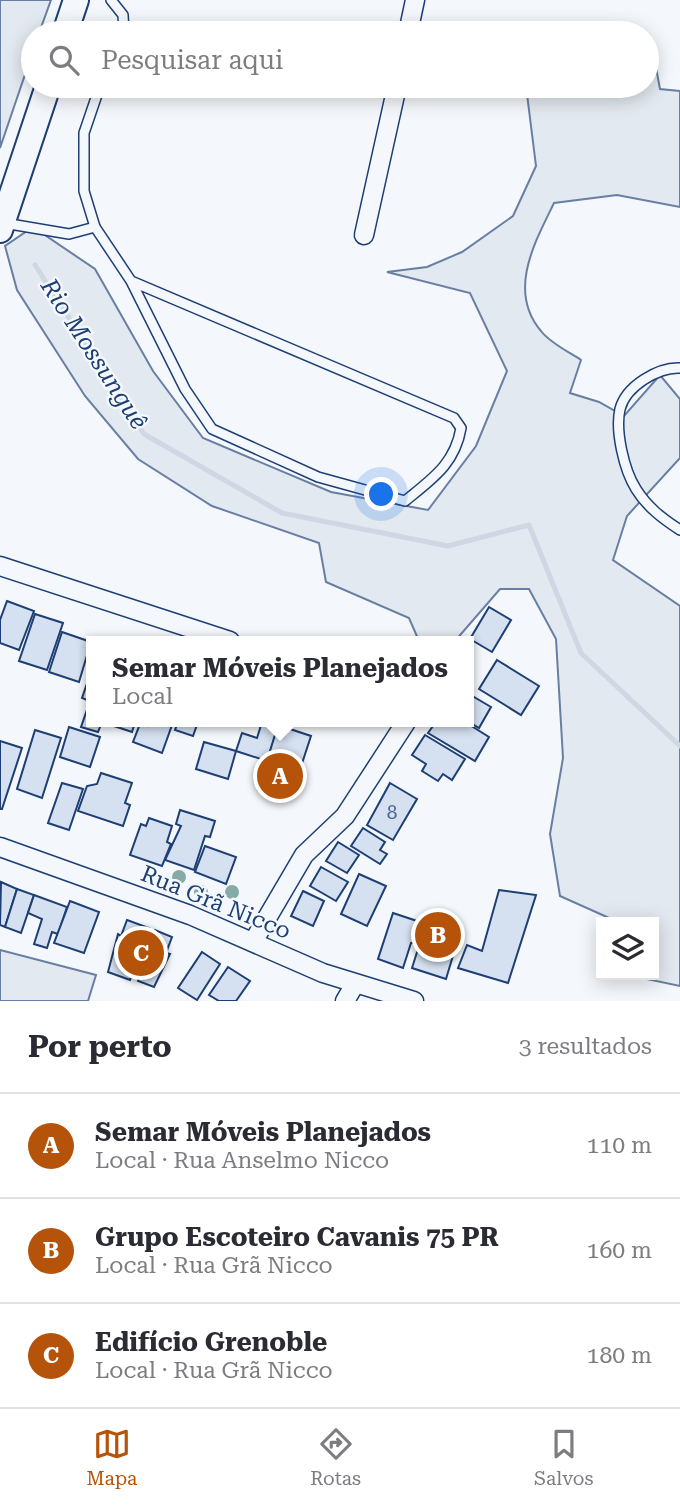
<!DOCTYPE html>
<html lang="pt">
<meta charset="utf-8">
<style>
:root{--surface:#fff;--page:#f7f7f7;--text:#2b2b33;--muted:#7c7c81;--line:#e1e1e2;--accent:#b45309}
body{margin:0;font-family:"Roboto Serif",serif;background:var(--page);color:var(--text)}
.controls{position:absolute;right:21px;bottom:21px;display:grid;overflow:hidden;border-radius:0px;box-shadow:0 4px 18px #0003}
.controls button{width:63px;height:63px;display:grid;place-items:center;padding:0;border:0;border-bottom:2px solid var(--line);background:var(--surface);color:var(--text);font:35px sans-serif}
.you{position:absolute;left:382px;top:495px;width:24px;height:24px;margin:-18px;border:5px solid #fff;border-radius:50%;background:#1a73e8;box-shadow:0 0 0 10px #1a73e833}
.badge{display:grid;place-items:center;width:46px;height:46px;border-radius:50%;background:var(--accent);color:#fff;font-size:23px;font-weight:700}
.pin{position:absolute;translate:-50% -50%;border:4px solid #fff;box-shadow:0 2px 7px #0006}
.popup{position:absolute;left:86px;top:636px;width:388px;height:91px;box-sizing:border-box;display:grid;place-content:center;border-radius:0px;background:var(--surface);filter:drop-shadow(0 2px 5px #0005);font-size:23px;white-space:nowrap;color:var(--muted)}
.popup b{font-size:26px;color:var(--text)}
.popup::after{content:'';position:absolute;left:50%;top:100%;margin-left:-14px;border:14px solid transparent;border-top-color:var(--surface)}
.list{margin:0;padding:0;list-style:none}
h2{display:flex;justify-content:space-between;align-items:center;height:91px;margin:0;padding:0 28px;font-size:30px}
h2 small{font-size:23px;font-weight:400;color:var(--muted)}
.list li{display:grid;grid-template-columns:46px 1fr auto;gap:21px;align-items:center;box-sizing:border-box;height:105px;padding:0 28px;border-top:2px solid var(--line)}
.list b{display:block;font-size:26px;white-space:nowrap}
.list p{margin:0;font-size:23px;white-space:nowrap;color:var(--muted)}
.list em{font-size:23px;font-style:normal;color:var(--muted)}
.icon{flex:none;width:38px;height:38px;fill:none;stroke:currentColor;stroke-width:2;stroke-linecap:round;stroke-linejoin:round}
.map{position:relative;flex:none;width:680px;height:1001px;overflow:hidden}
.search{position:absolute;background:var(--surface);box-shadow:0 4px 18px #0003;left:21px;right:21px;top:21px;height:77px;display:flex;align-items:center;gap:18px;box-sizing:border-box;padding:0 24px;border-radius:38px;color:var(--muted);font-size:26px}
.sheet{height:406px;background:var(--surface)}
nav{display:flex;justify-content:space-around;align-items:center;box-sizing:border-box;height:98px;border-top:2px solid var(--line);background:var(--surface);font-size:19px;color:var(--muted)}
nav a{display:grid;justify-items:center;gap:4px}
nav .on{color:var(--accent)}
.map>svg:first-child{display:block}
.green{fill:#e3e9f0;stroke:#687fa3;stroke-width:2}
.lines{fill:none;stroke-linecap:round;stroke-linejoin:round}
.stream{stroke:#cfd7e4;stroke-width:5}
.building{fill:#d5e0f0;stroke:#1d3f73;stroke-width:2}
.lane-casing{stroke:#1d3f73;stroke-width:12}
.street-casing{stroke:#1d3f73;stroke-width:21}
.secondary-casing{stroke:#1d3f73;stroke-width:28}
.lane{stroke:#f4f7fb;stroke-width:9}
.street{stroke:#f4f7fb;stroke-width:18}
.secondary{stroke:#f4f7fb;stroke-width:24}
.tree{fill:#86aba6}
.labels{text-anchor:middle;stroke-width:5;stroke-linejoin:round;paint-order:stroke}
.number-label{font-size:19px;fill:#4b6792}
.street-label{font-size:23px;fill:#1d3f73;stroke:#f4f7fb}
.water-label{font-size:24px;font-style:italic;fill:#1d3f73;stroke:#f4f7fb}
</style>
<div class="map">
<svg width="680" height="1001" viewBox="0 0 680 1001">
<rect width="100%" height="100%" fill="#f4f7fb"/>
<g class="green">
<polygon points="0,0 51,0 39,33 33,33 33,51 0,148"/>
<path d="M 647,55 L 654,57 L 660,89 L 680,91 L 680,207 L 617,195 L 554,203 C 535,242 507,291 541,331 C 550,343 569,352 581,360 L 570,393 L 599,402 L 624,416 L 660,375 L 680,399 L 680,458 L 627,516 L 613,560 L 680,606 L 680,986 L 628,975 L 654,975 L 654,922 L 618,922 L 560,896 L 550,834 L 563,758 L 556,639 L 529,589 L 500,589 L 455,641 L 419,641 L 409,618 L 326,582 L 319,543 L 212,506 L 138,459 L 85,396 L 17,290 L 5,246 L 33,227 L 95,269 L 153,371 L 203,438 L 331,492 L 428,510 L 476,446 L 507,371 L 470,293 L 387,272 L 427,267 L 462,252 L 513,216 L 536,166 L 526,86 L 647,86 Z"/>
<polygon points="0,950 96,975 88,1001 0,1001"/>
</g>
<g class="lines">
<polyline class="stream" points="35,265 144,434 282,513 448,546 529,525 581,653 680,746"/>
</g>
<g class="building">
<polygon points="7,601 34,611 19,650 0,643 0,620"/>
<polygon points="489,607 511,620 492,652 470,639"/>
<polygon points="35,614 63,623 47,670 19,661"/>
<polygon points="62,632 91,642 79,682 49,672"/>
<polygon points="497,660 539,686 521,715 479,689"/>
<polygon points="91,672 91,722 102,722 98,732 81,727 90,701 82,698"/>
<polygon points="469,694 491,707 479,728 469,722"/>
<polygon points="115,722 135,722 132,732 114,726"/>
<polygon points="148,722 172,725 162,753 133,742 140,724 147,726"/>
<polygon points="178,722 198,722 193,736 175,730"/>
<polygon points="262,722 280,722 267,761 236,751 242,733 257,738"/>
<polygon points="436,722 465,722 489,737 475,761 428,733"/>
<polygon points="278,725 311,736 290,800 258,790"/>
<polygon points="69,727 100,737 90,767 60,757"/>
<polygon points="35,730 61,738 42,798 17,789"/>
<polygon points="425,735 465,759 452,780 443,774 438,781 422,771 426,764 412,755"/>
<polygon points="0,741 22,748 2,809 0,809"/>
<polygon points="204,742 236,751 228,779 196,769"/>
<polygon points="101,773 132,783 125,803 130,805 123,826 78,811 87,786 97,784"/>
<polygon points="62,783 83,789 69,830 48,823"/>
<polygon points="390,783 417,799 393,840 367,825"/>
<polygon points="180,810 215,821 210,837 205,836 194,870 165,860 181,826 176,824"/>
<polygon points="149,818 172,826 167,842 171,844 162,866 130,855 141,824 146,826"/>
<polygon points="363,828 385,842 380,850 387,854 380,864 351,846"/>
<polygon points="338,842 359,855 347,873 326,861"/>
<polygon points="205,846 236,857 226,884 195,872"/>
<polygon points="321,867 348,882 336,901 310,886"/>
<polygon points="359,874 386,886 367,926 341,914"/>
<polygon points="1,882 17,889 5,927 0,925"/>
<polygon points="17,889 34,895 21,933 5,927"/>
<polygon points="499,890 536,895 508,983 458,968 467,945 482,951"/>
<polygon points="303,891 324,901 313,926 291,916"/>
<polygon points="34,895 67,907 58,934 52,932 47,948 34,944 42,919 28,913"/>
<polygon points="70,901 99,912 84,953 54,943"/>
<polygon points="393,913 423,923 417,943 411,943 403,968 378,959"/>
<polygon points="429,914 457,922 449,947 455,949 446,979 412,968"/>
<polygon points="127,920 149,928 145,939 151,942 155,930 172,937 166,953 170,954 154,987 138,981 141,971 134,968 130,980 108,972 118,934 121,936"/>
<polygon points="202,952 220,964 197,1000 178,988"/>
<polygon points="228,967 250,981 236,1001 219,1001 209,995"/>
</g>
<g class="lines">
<g class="lane-casing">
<g id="lane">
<polyline points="111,0 123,15 124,33"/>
<path d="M 100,86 L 84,133 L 84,191 L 95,227 L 131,281 L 185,389 L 212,429 L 318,477 L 405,501 C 432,479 455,464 461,428 L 454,418 L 131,281"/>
<polyline points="4,223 69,234 95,227"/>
<path d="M 680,368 C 658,367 626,386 620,409 C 615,431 624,470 636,489 C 647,507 663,519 680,530"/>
</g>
</g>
<g class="street-casing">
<g id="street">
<polyline points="408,33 415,0"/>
<polyline points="364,235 397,86"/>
<polyline points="0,566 230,641"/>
<polyline points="0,847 190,915 323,973 414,1001"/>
<polyline points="253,942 304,855 345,816 406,722"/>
<polyline points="345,1001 355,984"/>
</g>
</g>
<g class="secondary-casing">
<g id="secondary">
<polyline points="65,33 76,0"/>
<polyline points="0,230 48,86"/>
</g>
</g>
<use href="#lane" class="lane"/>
<use href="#street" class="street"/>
<use href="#secondary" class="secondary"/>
</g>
<g class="tree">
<circle cx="179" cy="877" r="7"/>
<circle cx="201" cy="892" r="7"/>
<circle cx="232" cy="892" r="7"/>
</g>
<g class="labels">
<g class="number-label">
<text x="392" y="819">8</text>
</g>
<g class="street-label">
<text transform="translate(216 902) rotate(22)" y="8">Rua Grã Nicco</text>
</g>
<g class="water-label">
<text transform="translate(94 354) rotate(57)" y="8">Rio Mossunguê</text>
</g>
</g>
</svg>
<div class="controls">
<button><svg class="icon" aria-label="layers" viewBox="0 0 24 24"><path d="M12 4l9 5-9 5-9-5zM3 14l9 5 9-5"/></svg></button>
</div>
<div class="you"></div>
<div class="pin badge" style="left:280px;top:776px">A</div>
<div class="popup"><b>Semar Móveis Planejados</b>Local</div>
<div class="pin badge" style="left:438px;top:935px">B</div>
<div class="pin badge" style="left:141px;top:953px">C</div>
<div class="search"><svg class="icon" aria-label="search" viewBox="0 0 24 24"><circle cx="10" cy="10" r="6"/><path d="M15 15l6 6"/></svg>Pesquisar aqui</div>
</div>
<section class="sheet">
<h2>Por perto<small>3 resultados</small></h2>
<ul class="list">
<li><span class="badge">A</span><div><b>Semar Móveis Planejados</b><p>Local · Rua Anselmo Nicco</p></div><em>110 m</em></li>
<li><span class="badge">B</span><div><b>Grupo Escoteiro Cavanis 75 PR</b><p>Local · Rua Grã Nicco</p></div><em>160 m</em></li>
<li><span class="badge">C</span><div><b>Edifício Grenoble</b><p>Local · Rua Grã Nicco</p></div><em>180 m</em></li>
</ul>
</section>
<nav>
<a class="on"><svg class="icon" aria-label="map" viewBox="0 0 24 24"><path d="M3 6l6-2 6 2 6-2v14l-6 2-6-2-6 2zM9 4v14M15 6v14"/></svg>Mapa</a>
<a><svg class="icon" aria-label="directions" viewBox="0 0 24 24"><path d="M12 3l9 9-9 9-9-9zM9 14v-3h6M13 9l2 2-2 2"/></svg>Rotas</a>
<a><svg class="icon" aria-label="saved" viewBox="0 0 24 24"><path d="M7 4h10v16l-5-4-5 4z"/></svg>Salvos</a>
</nav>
